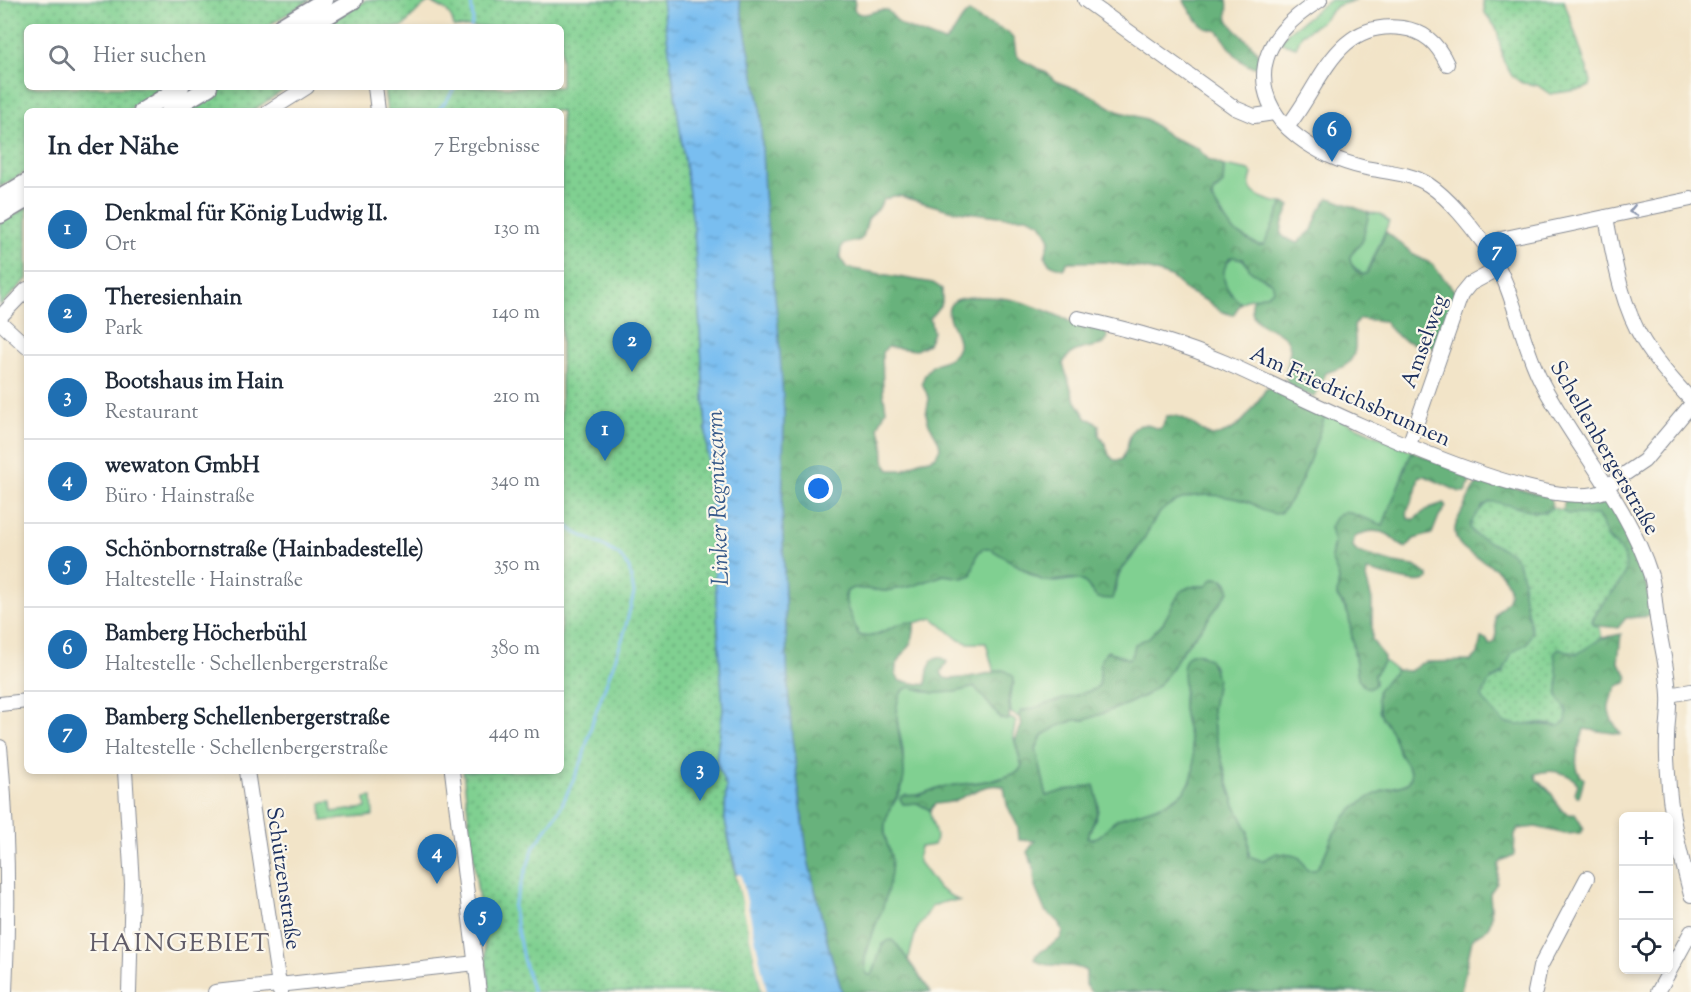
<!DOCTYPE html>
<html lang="de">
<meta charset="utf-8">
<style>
:root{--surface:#fff;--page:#f2f2f3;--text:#1f2937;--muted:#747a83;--line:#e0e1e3;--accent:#1f6fb2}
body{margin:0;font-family:"Sorts Mill Goudy",serif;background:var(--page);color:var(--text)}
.controls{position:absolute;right:18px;bottom:18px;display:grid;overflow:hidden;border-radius:9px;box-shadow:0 3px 9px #0003}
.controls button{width:54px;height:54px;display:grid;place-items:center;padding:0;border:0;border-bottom:2px solid var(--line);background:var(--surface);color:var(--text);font:30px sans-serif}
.you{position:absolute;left:819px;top:489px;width:21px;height:21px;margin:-15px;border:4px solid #fff;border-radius:50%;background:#1a73e8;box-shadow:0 0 0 9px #1a73e833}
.badge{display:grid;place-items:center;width:39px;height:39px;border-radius:50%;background:var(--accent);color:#fff;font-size:20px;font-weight:700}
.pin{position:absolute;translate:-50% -50px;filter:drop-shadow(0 2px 3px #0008)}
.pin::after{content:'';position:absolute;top:32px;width:21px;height:18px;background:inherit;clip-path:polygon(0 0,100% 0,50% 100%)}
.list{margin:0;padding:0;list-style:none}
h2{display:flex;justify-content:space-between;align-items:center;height:78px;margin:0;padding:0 24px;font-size:26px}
h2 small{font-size:20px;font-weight:400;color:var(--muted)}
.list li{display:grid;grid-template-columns:39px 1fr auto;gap:18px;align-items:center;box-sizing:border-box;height:84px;padding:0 24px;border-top:2px solid var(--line)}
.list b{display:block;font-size:22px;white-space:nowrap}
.list p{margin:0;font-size:20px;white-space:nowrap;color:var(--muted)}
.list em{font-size:20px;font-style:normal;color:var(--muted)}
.icon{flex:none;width:33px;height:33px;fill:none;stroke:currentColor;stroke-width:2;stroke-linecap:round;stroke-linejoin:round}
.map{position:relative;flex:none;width:1691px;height:992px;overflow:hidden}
.search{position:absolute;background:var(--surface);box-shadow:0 3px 9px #0003;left:24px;top:24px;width:540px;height:66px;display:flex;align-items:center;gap:15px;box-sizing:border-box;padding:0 21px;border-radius:9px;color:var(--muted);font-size:22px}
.panel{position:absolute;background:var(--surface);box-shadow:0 3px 9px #0003;left:24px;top:108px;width:540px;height:666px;border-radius:9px}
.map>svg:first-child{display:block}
.grass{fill:#80d091;stroke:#4e8078;stroke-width:1.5}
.forest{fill:url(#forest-crowns);stroke:#42706c;stroke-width:1.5}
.park{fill:url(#park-dots);stroke:#4e8078;stroke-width:1.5}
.water{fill:url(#water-ripples);stroke:#4a76a7;stroke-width:1.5}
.pier{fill:#f2e4c8}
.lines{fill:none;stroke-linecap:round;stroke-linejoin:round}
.stream{stroke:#79bef0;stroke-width:3}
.minor-casing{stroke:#868a93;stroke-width:16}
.major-casing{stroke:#868a93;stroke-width:19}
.minor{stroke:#fff;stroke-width:14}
.major{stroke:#fff;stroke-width:16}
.oneway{stroke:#8d97ae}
.labels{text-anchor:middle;stroke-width:4.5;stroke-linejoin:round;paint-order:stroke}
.street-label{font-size:22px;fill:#1b2f5e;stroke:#fbf7ec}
.water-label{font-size:24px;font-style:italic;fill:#375a8a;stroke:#fbf7ec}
.quarter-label{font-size:26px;letter-spacing:1.5px;fill:#605c68;stroke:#fbf7ec}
</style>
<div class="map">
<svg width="1691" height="992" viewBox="0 0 1691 992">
<defs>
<pattern id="forest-crowns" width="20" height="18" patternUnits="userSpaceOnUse" patternTransform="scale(1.5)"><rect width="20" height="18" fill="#68b27b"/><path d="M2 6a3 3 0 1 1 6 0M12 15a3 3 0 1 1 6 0" fill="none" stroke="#559168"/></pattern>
<pattern id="park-dots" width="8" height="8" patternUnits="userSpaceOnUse" patternTransform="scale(1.5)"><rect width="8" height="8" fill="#80d091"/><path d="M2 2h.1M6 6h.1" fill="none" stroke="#68a97a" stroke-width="1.8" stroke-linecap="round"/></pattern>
<pattern id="water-ripples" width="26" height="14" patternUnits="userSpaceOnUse" patternTransform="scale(1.5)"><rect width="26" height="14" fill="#79bef0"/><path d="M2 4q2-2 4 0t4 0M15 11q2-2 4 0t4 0" fill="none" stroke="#629bc6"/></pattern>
</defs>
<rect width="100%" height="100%" fill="#fbf7ec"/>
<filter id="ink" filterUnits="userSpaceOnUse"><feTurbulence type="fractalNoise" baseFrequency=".0167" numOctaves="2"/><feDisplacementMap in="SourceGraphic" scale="12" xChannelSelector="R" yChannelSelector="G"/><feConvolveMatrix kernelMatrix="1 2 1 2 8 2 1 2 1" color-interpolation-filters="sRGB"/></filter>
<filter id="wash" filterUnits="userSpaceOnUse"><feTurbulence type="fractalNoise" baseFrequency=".008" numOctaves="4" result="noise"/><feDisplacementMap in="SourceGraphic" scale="24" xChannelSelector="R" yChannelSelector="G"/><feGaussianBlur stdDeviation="1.35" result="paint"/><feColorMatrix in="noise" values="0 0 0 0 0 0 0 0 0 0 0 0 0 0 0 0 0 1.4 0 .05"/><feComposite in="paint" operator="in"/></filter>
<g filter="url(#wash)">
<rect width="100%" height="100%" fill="#f2e4c8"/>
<g class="grass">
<polygon points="1330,0 1356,0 1336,6 1321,22 1302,34 1296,47 1280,42 1287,33"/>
<path d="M 1224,166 L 1250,171 L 1252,174 C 1251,178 1248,184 1251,189 C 1255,197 1274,203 1283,203 L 1264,245 L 1258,245 L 1230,229 L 1220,210 L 1213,203 L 1212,194 L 1223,184 Z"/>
<polygon points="1369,213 1381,214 1389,222 1367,273 1363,275 1350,263 1350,256 1362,242"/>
<path d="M 1233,257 L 1242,259 L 1256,274 L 1269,280 L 1274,286 L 1272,293 L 1253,299 L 1249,298 L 1241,303 C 1226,292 1215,271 1233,257 Z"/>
<path d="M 1326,413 L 1412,451 L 1383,526 L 1345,512 L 1330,527 L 1334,543 L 1332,550 L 1339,578 L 1337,596 L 1346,610 L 1349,617 L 1357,672 L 1375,683 L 1374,675 L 1384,661 L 1396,670 L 1380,688 L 1379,711 L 1392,732 L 1398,750 L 1411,772 L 1411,777 L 1408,783 C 1402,786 1396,786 1390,788 C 1368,797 1346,811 1335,832 C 1328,844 1325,860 1316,870 L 1306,870 L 1300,858 L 1296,856 L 1277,853 L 1262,861 L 1249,856 L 1248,831 L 1235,805 L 1228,784 L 1214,730 L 1212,710 L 1216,685 L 1215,671 L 1213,664 L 1201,654 L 1190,654 C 1186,672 1182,691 1183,709 C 1185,727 1193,745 1195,763 C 1199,798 1150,810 1124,817 C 1107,821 1104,843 1087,837 C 1098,814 1102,811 1094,786 L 1062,791 L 1047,797 L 1036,749 L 1042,736 L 1056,727 L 1075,720 L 1085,720 L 1127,704 L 1146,695 L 1155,688 L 1164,679 L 1183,650 L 1203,626 L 1229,591 L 1227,583 L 1223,579 L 1214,578 L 1206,586 L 1194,586 L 1154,633 L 1129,659 L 1108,651 C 1095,661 1103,671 1099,685 L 1093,690 L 1035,709 L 1023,710 L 1019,716 L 1020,718 L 1011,713 C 1010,701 1008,694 1014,683 L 1002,670 L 995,672 L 993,669 L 986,643 L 968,643 L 959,640 L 933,618 L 914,623 L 903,624 L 868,637 L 859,635 L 849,615 L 845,602 L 847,591 L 853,588 L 886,591 L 913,586 L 944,575 L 963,578 L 971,575 L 978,553 L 983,548 C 1005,548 1020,572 1040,579 C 1044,580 1050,582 1054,582 C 1068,582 1083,573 1091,591 L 1115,593 C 1117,570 1124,570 1135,553 C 1144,539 1150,522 1162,510 C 1187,485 1240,493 1266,511 L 1303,475 Z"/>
<path d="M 910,687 L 934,693 L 955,692 L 975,687 L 1001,719 L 1008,720 L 1010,718 L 1016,721 L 1013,735 L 1022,766 L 1018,772 C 993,783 968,782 942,787 C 929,789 920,798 905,795 L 903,804 L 917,803 L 930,810 C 929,822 940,834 934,845 L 920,847 L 918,856 L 919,862 L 938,888 L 959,901 L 948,901 L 932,906 L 916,931 L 908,961 L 898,946 L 882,944 L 879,959 L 872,975 L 868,976 L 864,967 L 865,959 C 873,929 886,901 890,870 C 893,854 883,841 885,825 C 886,810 898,801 902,787 C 903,780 903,771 903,764 C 903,758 904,752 902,745 C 900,730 886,694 910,687 Z"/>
<polygon points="372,797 373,816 322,821 321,803 331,802 332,812 366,808 365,798"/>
</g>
<g class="forest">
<path d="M 739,0 L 855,0 L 854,10 C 864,21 875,7 887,10 L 899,23 L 905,27 L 944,42 C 956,35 958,19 969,12 L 982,21 L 1008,32 L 1014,40 L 1016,54 L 1020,59 L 1047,73 L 1055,81 L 1089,94 L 1117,111 L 1146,119 L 1171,137 L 1197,148 L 1209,160 L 1224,166 L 1223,184 L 1214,191 L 1211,199 L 1233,231 L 1258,245 L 1264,245 L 1283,203 L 1290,206 L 1283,222 L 1281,234 L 1285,238 L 1297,243 L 1312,230 L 1319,211 L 1328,198 L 1333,199 L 1369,213 L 1362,242 L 1350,256 C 1349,264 1356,272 1363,275 L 1367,273 L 1386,232 L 1416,256 L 1432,264 L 1457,294 L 1439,347 C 1425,349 1403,342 1393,332 C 1389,328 1387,324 1384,321 L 1359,319 L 1354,326 C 1355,340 1359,357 1344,366 C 1339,370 1332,370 1326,373 L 1315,397 C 1307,394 1295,392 1290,386 C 1279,375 1295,354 1288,341 C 1280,325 1245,331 1253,299 L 1268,294 L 1274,289 L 1272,283 L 1251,271 L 1243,259 L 1233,257 L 1230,258 C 1217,275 1226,292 1241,303 L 1233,315 L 1220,311 L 1207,301 L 1187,291 L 1171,277 L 1150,270 L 1108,262 L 1068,262 L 1063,269 C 1055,266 1047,265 1045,256 L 1050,239 L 1041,223 L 1027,217 L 1007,217 L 949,210 L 900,196 L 893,196 L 883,200 L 879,208 L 868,219 L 863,237 L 860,240 L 844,244 L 841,248 L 840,258 L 847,268 L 933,283 L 942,289 L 942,303 L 930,318 L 933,332 L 928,344 L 916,350 L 888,347 L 882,352 L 883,390 L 886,410 L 878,427 L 883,439 L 884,460 L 889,470 L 904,470 L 919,461 L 930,459 L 936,456 L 940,448 L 939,442 L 928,422 L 926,414 L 929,399 L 922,383 C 929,354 953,368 958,346 C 961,333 940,315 952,303 C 963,292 1011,298 1024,303 C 1040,308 1057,315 1071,322 C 1084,327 1102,324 1108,337 L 1104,344 C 1089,349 1070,347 1063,364 L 1074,398 L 1087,419 L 1093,420 L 1099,425 L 1099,435 L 1106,445 L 1109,455 L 1114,460 L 1121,460 C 1131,449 1125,423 1146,425 C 1150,425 1154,428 1159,429 L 1162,427 L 1167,416 C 1184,412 1198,431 1212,436 C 1240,433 1252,410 1266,389 L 1270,388 L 1326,413 C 1315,443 1303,491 1280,513 C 1268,517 1257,504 1246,501 C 1220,494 1188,490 1165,508 C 1154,516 1149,531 1142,542 C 1135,554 1123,564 1117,577 C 1114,584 1115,592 1112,599 L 1097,598 C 1092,593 1090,586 1084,582 C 1073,575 1056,583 1043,581 L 989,548 L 983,548 L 978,553 L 971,575 L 963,578 L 944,575 L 913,586 L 886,591 L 853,588 L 847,591 L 845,596 L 847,607 L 859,635 C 878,643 895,618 914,623 C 915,629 913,637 911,642 C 906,654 887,667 900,681 L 926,685 L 928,670 L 932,660 L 941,657 L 947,662 L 941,672 L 944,678 C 954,681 992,673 1002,670 L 1006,671 L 1014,677 C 1014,684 1010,689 1009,696 C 1008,705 1012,712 1008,720 L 1001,719 L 975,687 L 955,692 L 934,693 L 910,687 C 881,695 910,759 903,782 C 899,797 887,809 885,824 C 883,836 888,845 891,856 C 894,868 886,898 882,910 C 876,926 857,961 868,975 L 872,975 C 879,963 877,941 892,940 L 898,946 L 931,992 L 842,992 L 828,945 L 808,860 L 792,739 L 788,691 L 782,512 L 784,414 L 764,195 L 760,106 Z"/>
<path d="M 1184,0 L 1227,0 C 1229,7 1226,13 1228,19 C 1235,37 1265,45 1258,67 C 1238,68 1229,44 1218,31 C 1214,29 1208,30 1204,27 C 1199,23 1185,6 1184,0 Z"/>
<path d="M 1412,451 L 1467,475 L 1471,479 L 1466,492 L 1460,492 L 1425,476 L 1419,476 L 1416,491 L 1407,512 L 1408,519 L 1414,519 L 1429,508 L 1444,503 L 1446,507 L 1439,516 L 1432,534 L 1414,539 L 1406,548 C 1397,545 1395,538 1387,534 C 1376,529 1363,531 1354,538 L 1353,547 L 1357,552 L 1394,563 L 1414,566 L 1428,575 L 1428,579 C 1415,587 1382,573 1367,571 L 1366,578 L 1372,600 L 1372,640 L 1384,657 L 1384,661 L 1374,675 L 1375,684 L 1372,687 C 1364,689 1362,685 1358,678 L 1349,617 L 1346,609 L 1337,596 L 1339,578 L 1331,558 L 1334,543 L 1330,527 L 1335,518 L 1345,511 L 1383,525 Z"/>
<path d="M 1485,480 L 1550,497 L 1552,503 L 1551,510 L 1540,512 L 1490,502 L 1483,506 L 1470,525 L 1470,528 L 1474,534 L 1511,553 L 1517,560 L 1524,580 L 1523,592 L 1532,632 L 1527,643 L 1506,666 L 1503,673 L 1491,680 L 1487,704 L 1502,721 L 1556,726 L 1564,723 L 1564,707 L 1558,698 L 1558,678 L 1554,654 L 1559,648 L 1577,654 L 1598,639 L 1621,634 L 1618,662 C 1623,670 1631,674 1626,683 L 1617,686 C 1604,709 1607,713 1621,734 L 1584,729 C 1580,746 1569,766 1584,779 L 1579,797 L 1577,797 L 1575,793 L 1578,784 C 1569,772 1550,768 1535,774 L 1536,779 C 1540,784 1547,787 1551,793 C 1558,803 1560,816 1575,814 L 1584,829 L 1580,833 L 1565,834 L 1536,827 L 1518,829 L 1515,834 L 1514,855 L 1503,860 L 1499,864 L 1497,883 L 1490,893 C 1490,905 1496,923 1484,931 C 1478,935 1476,934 1472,940 L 1461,992 L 1091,992 L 1086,985 L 1086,971 C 1070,961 1045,970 1034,959 L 1036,955 L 1060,939 L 1063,932 L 1059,922 L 1045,911 L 1035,887 L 1034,868 L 1027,852 L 1035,841 L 1019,840 L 1018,827 L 1007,805 L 1004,787 C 986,781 969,795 954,801 C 948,803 941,803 935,804 L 930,810 L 917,803 L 903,804 L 900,799 L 902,796 L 920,795 L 940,787 L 997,780 L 1018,772 L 1022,766 L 1015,741 L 1022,724 L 1019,716 L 1020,712 L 1093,690 L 1099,685 C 1103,671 1095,661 1108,651 L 1129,659 L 1133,654 L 1135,644 L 1148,638 L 1163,623 L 1180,592 L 1189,587 L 1206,586 L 1213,578 L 1222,579 L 1229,587 L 1229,591 L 1203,626 L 1183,650 L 1164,679 L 1155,688 L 1146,695 L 1127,704 L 1085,720 L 1075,720 L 1056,727 L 1042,736 L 1036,749 L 1047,796 L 1062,791 L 1094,785 C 1101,809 1097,815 1087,837 L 1092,839 C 1106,836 1107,822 1121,818 C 1161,805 1203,801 1192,748 C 1190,735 1184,721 1183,708 C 1183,700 1185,692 1184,685 C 1183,673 1181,663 1190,654 L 1196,653 L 1209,658 L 1217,678 L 1212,710 L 1214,730 L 1228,784 L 1235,805 L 1248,831 L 1249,856 L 1262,861 L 1277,853 L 1296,856 L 1300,858 L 1307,870 L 1315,870 C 1325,860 1328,844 1335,832 C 1345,812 1365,798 1385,790 C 1393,787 1401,787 1408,783 L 1411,777 L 1411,771 L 1400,755 L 1392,732 L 1382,718 L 1377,701 L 1378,690 L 1396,670 L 1410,671 L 1420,664 L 1426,662 L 1471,661 L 1478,654 L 1481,638 L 1486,639 L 1490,645 L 1494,642 L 1496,634 L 1495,616 C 1500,605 1512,603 1509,589 C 1503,558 1454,559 1455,530 C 1455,522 1462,512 1465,505 C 1470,495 1474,483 1485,480 Z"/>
<path d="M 1601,499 L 1608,501 L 1628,533 L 1646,580 L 1651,616 L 1626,618 L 1618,628 C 1610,626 1598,628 1592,623 C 1599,598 1635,583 1623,553 C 1620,547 1611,543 1607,536 C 1602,529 1603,522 1597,515 L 1567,514 L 1562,510 L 1565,500 L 1575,501 Z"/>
</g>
<g class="park">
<polygon points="0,0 310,0 266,27 27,27 27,87 166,87 127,111 27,111 27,171 0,187"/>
<path d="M 366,0 L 662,0 L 694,229 L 723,710 L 716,762 L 726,786 L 725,820 L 735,874 L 767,992 L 490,992 L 463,771 L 561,771 L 561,111 L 387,111 L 384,87 L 394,87 L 395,91 L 402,87 L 561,87 L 561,27 L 454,27 C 451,11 444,8 429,2 L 416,12 L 403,27 L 322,27 Z"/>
<polygon points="1483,0 1564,0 1591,81 1590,86 1584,89 1550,94 1537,85 1522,83 1512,76 1503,60 1497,29 1485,13"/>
<polygon points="224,87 288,87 252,111 185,111"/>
<polygon points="27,207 27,279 0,306 0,223"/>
<path d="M 1491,502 C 1508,501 1539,520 1552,508 L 1562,510 L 1567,514 L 1597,515 C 1604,522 1603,532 1609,540 C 1613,544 1620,547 1622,552 C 1634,575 1614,589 1602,604 C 1598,608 1595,615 1592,620 L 1593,625 L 1599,626 L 1602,638 L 1577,654 L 1559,648 L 1554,654 L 1558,678 L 1558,698 L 1567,711 L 1566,721 L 1559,726 L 1539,723 L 1517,725 L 1504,723 L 1487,704 L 1482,697 L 1488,683 L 1503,673 L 1512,653 L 1527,643 L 1532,632 L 1523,592 L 1524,580 L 1517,560 L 1511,553 L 1477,536 L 1470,528 C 1471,519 1482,506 1491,502 Z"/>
</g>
<polygon class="water" points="662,0 739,0 760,106 764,195 778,325 784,414 782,512 788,691 792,739 808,860 828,945 842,992 762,992 725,820 726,786 716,762 723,710 694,229"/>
<polygon class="pier" points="741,874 767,992 762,992 736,875"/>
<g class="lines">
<g class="stream">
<polyline points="471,27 473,20 471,0"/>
<polyline points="437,111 447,100 455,87"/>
<polyline points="533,992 523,959 513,907 534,847 559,811 582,761 593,720 623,637 634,593 629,568 619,555 600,544 576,533 561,521"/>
</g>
</g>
</g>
<g filter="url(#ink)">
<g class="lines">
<g class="minor-casing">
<g id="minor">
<polyline points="1085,0 1235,108 1254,116 1274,113"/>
<path d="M 1320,0 C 1293,17 1264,41 1264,76 C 1264,127 1322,158 1366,168 C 1386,172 1411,173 1429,185 C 1450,199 1470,225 1485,245 C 1514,285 1519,338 1541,381 C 1576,448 1628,503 1651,576 C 1655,592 1655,609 1658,625 C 1662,648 1668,672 1669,695 C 1670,709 1667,724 1667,739 C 1666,755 1668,772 1669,788 C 1672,824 1682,860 1691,895"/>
<polyline points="375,87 378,111"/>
<polyline points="269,111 307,87"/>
<path d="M 1287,127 C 1321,86 1335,19 1402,28 C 1425,31 1438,44 1447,64"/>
<path d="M 1606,217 C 1614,259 1621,305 1644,342 C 1657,363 1674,382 1691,400"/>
<polyline points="1486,246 1501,239 1691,199"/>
<polyline points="0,317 27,289"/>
<path d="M 1078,318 C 1128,329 1178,342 1226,363 C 1293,392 1548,525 1609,489"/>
<polyline points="0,322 27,347"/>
<polyline points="1409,445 1461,295 1470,284 1498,269"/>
<polyline points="1607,486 1644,461 1691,405"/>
<polyline points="1669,695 1691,691"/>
<polyline points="0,704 27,701"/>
<path d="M 0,747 C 8,829 9,910 5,992"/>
<polyline points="125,771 132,884 129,992"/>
<polyline points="247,771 280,992"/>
<polyline points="452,771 479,992"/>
<polyline points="215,992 476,963"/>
<polyline points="1535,992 1540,967 1587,878"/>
<polyline points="1658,992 1691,932"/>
</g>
</g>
<g class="major-casing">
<g id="major">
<polyline points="280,27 325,0"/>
<polyline points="309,27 354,0"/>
<polyline points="142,111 181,87"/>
<polyline points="169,111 209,87"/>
<polyline points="0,198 27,182"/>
<polyline points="0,215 27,199"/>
</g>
</g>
<use href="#minor" class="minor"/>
<use href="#major" class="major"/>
</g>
<defs><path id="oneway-chevron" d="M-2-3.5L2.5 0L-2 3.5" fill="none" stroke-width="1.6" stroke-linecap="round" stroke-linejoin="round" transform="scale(1.5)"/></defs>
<use class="oneway" href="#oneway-chevron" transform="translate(1633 211) rotate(167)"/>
</g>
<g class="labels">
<g class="street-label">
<text transform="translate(1423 341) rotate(-70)" y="8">Amselweg</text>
<text transform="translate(1351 395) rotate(24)" y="8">Am Friedrichsbrunnen</text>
<text transform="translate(1606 447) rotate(60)" y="8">Schellenbergerstraße</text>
<text transform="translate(285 878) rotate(82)" y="8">Schützenstraße</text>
</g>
<g class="water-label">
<text transform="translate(717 498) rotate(-92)" y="8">Linker Regnitzarm</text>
</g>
<g class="quarter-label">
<text x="180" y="951">HAINGEBIET</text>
</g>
</g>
</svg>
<div class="controls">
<button>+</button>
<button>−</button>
<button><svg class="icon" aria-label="locate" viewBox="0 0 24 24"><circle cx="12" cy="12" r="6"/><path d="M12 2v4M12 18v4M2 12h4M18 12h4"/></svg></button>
</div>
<div class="you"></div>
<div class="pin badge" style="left:605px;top:461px">1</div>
<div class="pin badge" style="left:632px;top:372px">2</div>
<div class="pin badge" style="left:700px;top:801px">3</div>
<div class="pin badge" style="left:437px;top:884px">4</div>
<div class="pin badge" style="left:483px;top:947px">5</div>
<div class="pin badge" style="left:1332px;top:162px">6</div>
<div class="pin badge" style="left:1497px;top:282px">7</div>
<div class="search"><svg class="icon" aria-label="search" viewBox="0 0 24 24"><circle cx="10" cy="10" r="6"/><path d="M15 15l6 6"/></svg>Hier suchen</div>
<section class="panel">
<h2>In der Nähe<small>7 Ergebnisse</small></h2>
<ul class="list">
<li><span class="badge">1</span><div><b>Denkmal für König Ludwig II.</b><p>Ort</p></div><em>130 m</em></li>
<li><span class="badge">2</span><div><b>Theresienhain</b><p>Park</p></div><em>140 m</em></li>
<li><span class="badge">3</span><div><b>Bootshaus im Hain</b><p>Restaurant</p></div><em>210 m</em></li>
<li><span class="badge">4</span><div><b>wewaton GmbH</b><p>Büro · Hainstraße</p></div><em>340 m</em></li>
<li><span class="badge">5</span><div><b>Schönbornstraße (Hainbadestelle)</b><p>Haltestelle · Hainstraße</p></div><em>350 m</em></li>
<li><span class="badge">6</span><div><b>Bamberg Höcherbühl</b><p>Haltestelle · Schellenbergerstraße</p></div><em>380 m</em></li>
<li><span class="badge">7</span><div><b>Bamberg Schellenbergerstraße</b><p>Haltestelle · Schellenbergerstraße</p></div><em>440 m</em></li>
</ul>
</section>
</div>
